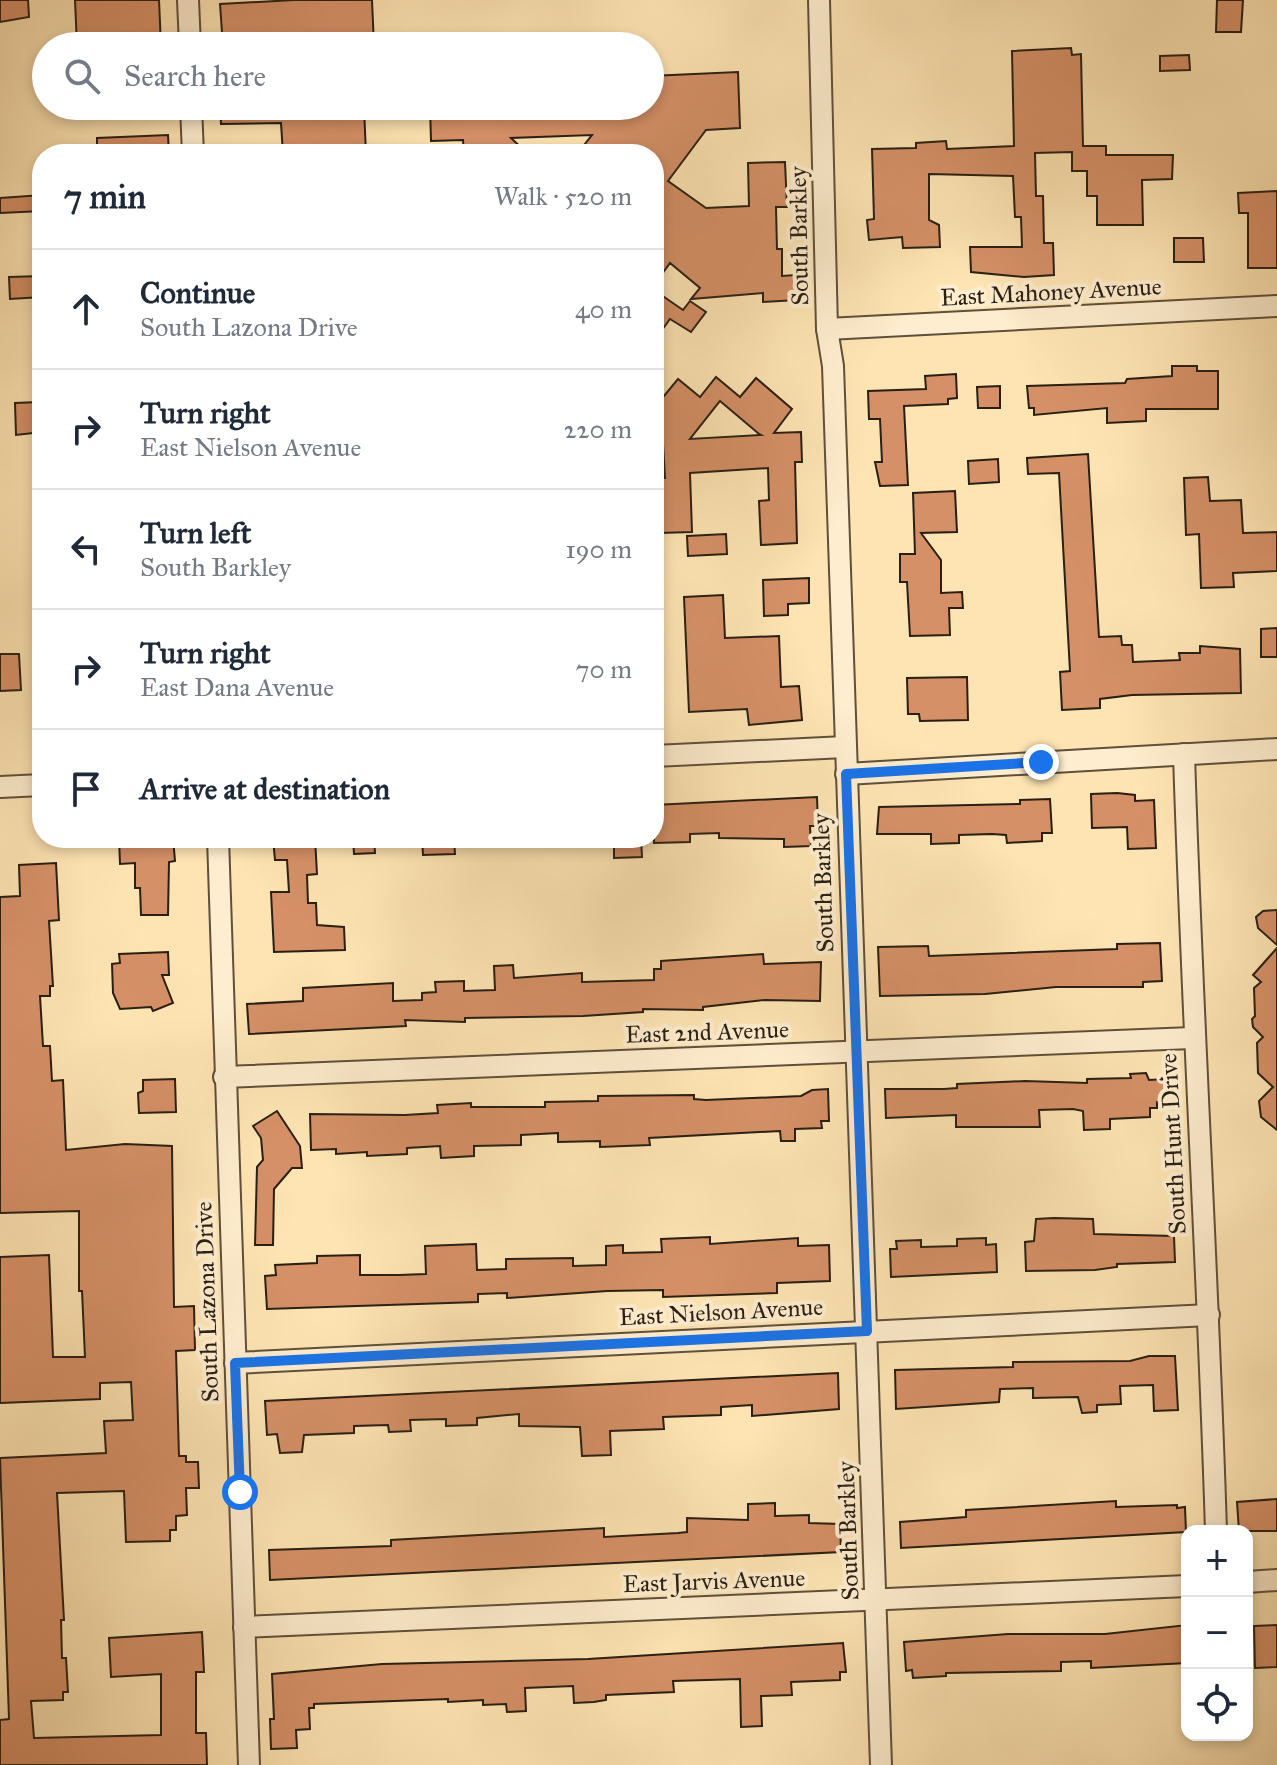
<!DOCTYPE html>
<meta charset="utf-8">
<style>
:root{--surface:#fff;--page:#f6f6f7;--text:#1f2937;--muted:#747a83;--line:#e0e1e3}
body{margin:0;font-family:"IM FELL Great Primer",serif;background:var(--page);color:var(--text)}
.controls{position:absolute;right:24px;bottom:24px;display:grid;overflow:hidden;border-radius:16px;box-shadow:0 4px 12px #0003}
.controls button{width:72px;height:72px;display:grid;place-items:center;padding:0;border:0;border-bottom:2px solid var(--line);background:var(--surface);color:var(--text);font:40px sans-serif}
.stop{position:absolute;width:24px;height:24px;margin:-18px;border:6px solid #1a73e8;border-radius:50%;background:#fff}
.stop.end{background:#1a73e8;border-color:#fff;box-shadow:0 2px 8px #0008}
.list{margin:0;padding:0;list-style:none}
h2{display:flex;justify-content:space-between;align-items:center;height:104px;margin:0;padding:0 32px;font-size:34px}
h2 small{font-size:26px;font-weight:400;color:var(--muted)}
.list li{display:grid;grid-template-columns:52px 1fr auto;gap:24px;align-items:center;box-sizing:border-box;height:120px;padding:0 32px;border-top:2px solid var(--line)}
.list b{display:block;font-size:30px;white-space:nowrap}
.list p{margin:0;font-size:26px;white-space:nowrap;color:var(--muted)}
.list em{font-size:26px;font-style:normal;color:var(--muted)}
.icon{flex:none;width:44px;height:44px;fill:none;stroke:currentColor;stroke-width:2;stroke-linecap:round;stroke-linejoin:round}
.map{position:relative;flex:none;width:1277px;height:1765px;overflow:hidden}
.search{position:absolute;background:var(--surface);box-shadow:0 4px 12px #0003;left:32px;top:32px;width:632px;height:88px;display:flex;align-items:center;gap:20px;box-sizing:border-box;padding:0 28px;border-radius:44px;color:var(--muted);font-size:30px}
.panel{position:absolute;background:var(--surface);box-shadow:0 4px 12px #0003;left:32px;top:144px;width:632px;height:704px;border-radius:32px}
.map>svg:first-child{display:block}
.building{fill:#d59067;stroke:#291f13;stroke-width:2;fill-rule:evenodd}
.lines{fill:none;stroke-linecap:round;stroke-linejoin:round}
.street-casing{stroke:#5e503b;stroke-width:24}
.street{stroke:#feedce;stroke-width:20}
.route{stroke:#1a73e8;stroke-width:10}
.labels{text-anchor:middle;stroke-width:8;stroke-linejoin:round;paint-order:stroke}
.street-label{font-size:24px;fill:#291f13;stroke:#feedce}
</style>
<div class="map">
<svg width="1277" height="1765" viewBox="0 0 1277 1765">
<rect width="100%" height="100%" fill="#fee4b3"/>
<filter id="stains"><feTurbulence type="fractalNoise" baseFrequency=".0025" numOctaves="4"/><feColorMatrix values="0 0 0 0 .2 0 0 0 0 .09 0 0 0 0 .02 0 0 0 .5 -.17"/></filter>
<radialGradient id="worn" r=".72"><stop offset=".6" stop-color="#630" stop-opacity="0"/><stop offset="1" stop-color="#630" stop-opacity=".3"/></radialGradient>
<g class="building">
<polygon points="0,0 28,0 29,17 0,22"/>
<polygon points="75,0 159,0 161,46 77,46"/>
<polygon points="294,0 372,0 374,46 223,46 220,4"/>
<polygon points="1217,0 1243,0 1241,32 1216,32"/>
<polygon points="1071,48 1072,55 1081,54 1083,146 1106,146 1106,155 1173,155 1172,179 1142,180 1143,225 1097,225 1097,196 1087,196 1087,171 1072,171 1072,152 1035,153 1036,196 1043,196 1044,243 1053,243 1054,275 1024,277 971,272 970,247 1022,247 1021,217 1015,217 1013,176 929,174 929,220 939,225 940,247 903,248 902,237 869,240 867,220 874,219 872,149 916,148 916,143 946,141 947,149 1014,146 1012,51"/>
<polygon points="1189,55 1190,70 1160,71 1160,56"/>
<polygon points="738,72 740,128 706,130 668,181 706,208 749,206 748,163 785,162 787,207 776,207 777,249 782,249 782,276 796,275 797,300 763,302 763,293 691,299 700,288 670,263 654,285 654,154 577,154 592,135 511,138 528,154 464,154 463,140 431,141 430,106 650,106 650,76"/>
<polygon points="220,106 364,107 366,154 283,154 281,123 221,124"/>
<polygon points="168,135 169,154 97,154 97,138"/>
<polygon points="1277,191 1277,268 1248,268 1248,213 1239,213 1238,193"/>
<polygon points="42,195 42,211 0,213 0,198"/>
<polygon points="1174,238 1203,238 1204,262 1174,262"/>
<polygon points="42,276 42,297 10,299 9,277"/>
<polygon points="654,290 683,310 690,301 706,312 691,332 670,319 654,341"/>
<polygon points="1172,366 1197,366 1197,371 1218,371 1218,409 1146,409 1146,421 1107,423 1107,408 1034,415 1034,408 1029,408 1027,386 1125,383 1127,379 1172,376"/>
<polygon points="956,374 957,398 948,399 948,404 904,406 908,485 880,486 875,462 882,462 880,419 869,419 868,391 926,389 925,376"/>
<path d="M 716,377 L 740,397 L 756,378 L 792,409 L 774,433 L 801,432 L 802,462 L 795,462 L 797,543 L 761,545 L 759,501 L 769,500 L 768,468 L 690,473 L 692,532 L 659,533 L 658,478 L 665,478 L 662,427 L 654,420 L 654,408 L 678,379 L 700,397 ZM 720,401 L 759,434 L 761,435 L 690,439 Z"/>
<polygon points="1000,386 1000,408 978,408 977,387"/>
<polygon points="39,402 42,404 42,432 16,435 15,403"/>
<polygon points="1088,454 1099,637 1121,636 1122,645 1132,645 1133,662 1180,660 1179,653 1200,653 1200,646 1240,649 1241,693 1132,695 1100,699 1100,708 1062,710 1060,672 1070,671 1059,473 1028,474 1027,458"/>
<polygon points="998,459 999,482 969,484 968,461"/>
<polygon points="1208,477 1210,501 1241,500 1243,533 1277,532 1277,571 1233,573 1234,587 1201,588 1199,534 1186,535 1184,478"/>
<polygon points="955,491 957,532 921,533 941,560 941,593 962,592 963,608 949,608 950,635 910,636 907,582 900,582 900,554 915,554 913,493"/>
<polygon points="726,534 727,554 688,556 687,536"/>
<polygon points="809,578 809,603 788,604 788,615 764,616 763,580"/>
<polygon points="723,595 725,638 779,636 781,687 799,686 802,720 749,725 747,709 689,712 684,597"/>
<polygon points="1277,628 1277,657 1261,657 1261,629"/>
<polygon points="0,654 19,654 21,690 0,691"/>
<polygon points="967,677 968,720 920,721 919,714 908,714 907,678"/>
<polygon points="1117,793 1135,795 1135,801 1154,800 1156,848 1128,849 1127,827 1092,828 1091,794"/>
<polygon points="817,797 818,826 810,826 811,846 784,847 784,839 719,838 719,833 690,834 690,842 654,843 654,805"/>
<polygon points="1050,799 1052,833 1042,833 1042,841 1007,843 1006,835 992,834 959,835 959,843 931,844 931,834 877,834 879,807 1020,804 1020,800"/>
<polygon points="119,838 173,838 175,861 169,862 168,915 141,915 140,888 135,888 135,863 120,864"/>
<polygon points="273,838 315,838 317,874 307,875 308,903 316,903 317,925 344,927 345,950 274,952 271,892 289,892 287,860 275,860"/>
<polygon points="353,838 374,838 375,853 354,854"/>
<polygon points="422,838 454,838 455,854 423,855"/>
<polygon points="614,838 641,838 642,857 614,858"/>
<polygon points="56,863 59,920 49,921 53,986 50,986 50,996 40,996 43,1046 50,1046 52,1081 63,1080 66,1150 125,1144 172,1146 174,1307 194,1306 195,1350 176,1351 179,1456 186,1456 186,1462 198,1462 199,1488 186,1488 187,1515 176,1516 176,1530 170,1530 170,1541 126,1542 124,1491 57,1493 64,1620 61,1620 62,1658 66,1658 68,1692 63,1692 63,1700 31,1701 34,1738 161,1735 161,1674 111,1677 109,1638 202,1632 204,1672 196,1672 196,1733 206,1733 207,1765 0,1765 0,1720 9,1719 0,1458 106,1453 104,1421 133,1420 131,1382 100,1383 100,1399 0,1403 0,1257 49,1255 53,1357 85,1357 82,1291 79,1291 79,1211 0,1213 0,897 20,896 19,865"/>
<polygon points="1277,910 1277,945 1258,928 1256,917 1263,911"/>
<polygon points="1160,943 1162,981 1143,982 1143,987 1056,987 985,994 880,996 878,947 928,946 929,956 1117,949 1117,944"/>
<polygon points="1277,948 1277,1130 1261,1117 1259,1101 1273,1087 1258,1073 1257,1043 1263,1037 1253,1027 1252,1019 1255,1016 1254,988 1261,982 1253,975"/>
<polygon points="168,952 169,975 162,975 173,1003 153,1011 151,1007 120,1009 113,993 112,964 120,963 119,954"/>
<polygon points="763,954 764,964 821,962 820,1001 765,1000 703,1007 703,1010 643,1009 643,1012 583,1016 465,1018 465,1022 405,1020 406,1026 249,1034 247,1004 303,1001 303,988 393,983 393,1001 422,1000 422,993 436,992 435,982 464,981 464,991 495,990 494,966 513,965 514,978 582,973 582,982 654,980 654,969 661,969 661,961"/>
<polygon points="1146,1073 1149,1080 1165,1079 1166,1102 1157,1102 1157,1108 1150,1108 1150,1117 1110,1119 1110,1129 1084,1130 1083,1111 1073,1109 1039,1110 1040,1127 956,1127 956,1115 886,1118 885,1089 944,1089 957,1088 957,1084 1025,1081 1087,1083 1087,1079 1131,1078 1130,1074"/>
<polygon points="175,1079 176,1112 139,1113 138,1093 143,1091 143,1080"/>
<polygon points="828,1089 829,1121 821,1121 822,1128 795,1129 795,1141 781,1141 780,1131 649,1138 650,1145 600,1147 600,1141 558,1142 558,1133 521,1135 521,1145 474,1146 474,1156 441,1158 440,1146 407,1148 407,1154 367,1156 367,1152 336,1154 336,1149 311,1150 310,1114 405,1115 438,1113 437,1105 471,1103 471,1107 545,1107 545,1102 598,1101 598,1096 694,1095 694,1099 706,1100 801,1096 812,1090"/>
<polygon points="277,1111 300,1146 302,1168 292,1168 274,1189 273,1245 255,1245 257,1167 263,1160 261,1138 253,1126"/>
<polygon points="1054,1218 1093,1219 1094,1234 1174,1236 1175,1262 1117,1264 1117,1267 1095,1270 1026,1271 1025,1242 1034,1241 1036,1219"/>
<polygon points="710,1237 710,1244 798,1238 798,1246 829,1245 830,1281 777,1283 777,1293 663,1297 663,1290 607,1291 507,1298 507,1293 478,1294 478,1302 267,1309 265,1276 276,1275 275,1265 317,1263 317,1256 360,1255 360,1275 399,1275 426,1274 425,1246 476,1244 477,1270 506,1269 506,1259 573,1258 573,1266 606,1265 606,1246 623,1245 623,1253 662,1252 661,1239"/>
<polygon points="986,1238 986,1245 996,1244 997,1272 891,1277 890,1249 897,1249 896,1241 921,1240 921,1247 957,1246 957,1239"/>
<polygon points="1149,1356 1175,1356 1178,1410 1154,1411 1153,1385 1120,1386 1121,1404 1097,1405 1097,1412 1082,1413 1078,1397 1033,1398 1033,1388 1000,1389 999,1402 896,1409 895,1370 1013,1367 1013,1362 1130,1361"/>
<polygon points="838,1373 839,1409 752,1416 752,1405 721,1407 721,1415 663,1417 664,1429 610,1431 611,1455 582,1456 580,1427 519,1426 519,1414 477,1418 477,1425 446,1426 446,1419 410,1420 411,1431 389,1432 388,1425 354,1426 354,1433 304,1435 302,1452 280,1453 277,1434 267,1435 265,1401"/>
<polygon points="1277,1499 1277,1531 1239,1531 1237,1502"/>
<polygon points="1116,1501 1116,1507 1177,1505 1177,1508 1185,1507 1186,1532 901,1548 900,1522 966,1517 966,1510"/>
<polygon points="775,1503 775,1516 809,1515 809,1523 840,1524 841,1552 270,1580 269,1550 391,1546 391,1540 604,1528 604,1537 678,1533 687,1532 687,1518 748,1520 748,1504"/>
<polygon points="1187,1625 1187,1663 1091,1668 1091,1661 1061,1662 1061,1671 946,1673 946,1676 913,1678 912,1670 906,1671 904,1642 1008,1634 1105,1634"/>
<polygon points="1277,1625 1277,1667 1255,1668 1254,1626"/>
<polygon points="843,1643 846,1672 840,1672 840,1680 791,1682 792,1695 761,1696 762,1726 741,1727 740,1679 673,1681 674,1692 606,1695 606,1700 594,1702 574,1703 573,1686 525,1688 526,1711 507,1712 506,1704 483,1705 483,1700 448,1702 448,1699 314,1704 314,1708 309,1708 310,1729 296,1730 297,1748 271,1749 270,1719 274,1719 272,1674 382,1664 588,1659"/>
</g>
<g class="lines">
<g class="street-casing">
<g id="street">
<polyline points="188,0 190,46"/>
<polyline points="819,0 827,329 833,366 881,1765"/>
<polyline points="191,106 193,154"/>
<polyline points="827,329 1277,306"/>
<path d="M 1184,754 C 1192,1013 1208,1272 1216,1531"/>
<polyline points="654,756 845,747"/>
<polyline points="846,774 1277,749"/>
<polyline points="0,787 42,785"/>
<polyline points="218,838 249,1765"/>
<polyline points="224,1077 1192,1038"/>
<polyline points="235,1363 1209,1315"/>
<polyline points="1247,1582 1277,1580"/>
<polyline points="244,1627 1187,1586"/>
</g>
</g>
<use href="#street" class="street"/>
</g>
<g class="lines">
<polyline class="route" points="240,1492 235,1363 867,1331 846,774 1041,762"/>
</g>
<g class="labels">
<g class="street-label">
<text transform="translate(799 236) rotate(-91)" y="8">South Barkley</text>
<text transform="translate(1051 292) rotate(-3)" y="8">East Mahoney Avenue</text>
<text transform="translate(823 883) rotate(-92)" y="8">South Barkley</text>
<text transform="translate(707 1032) rotate(-2)" y="8">East 2nd Avenue</text>
<text transform="translate(1173 1144) rotate(-93)" y="8">South Hunt Drive</text>
<text transform="translate(207 1302) rotate(-92)" y="8">South Lazona Drive</text>
<text transform="translate(721 1312) rotate(-3)" y="8">East Nielson Avenue</text>
<text transform="translate(848 1531) rotate(-92)" y="8">South Barkley</text>
<text transform="translate(714 1581) rotate(-2)" y="8">East Jarvis Avenue</text>
</g>
</g>
<rect width="100%" height="100%" filter="url(#stains)"/>
<rect width="100%" height="100%" fill="url(#worn)"/>
</svg>
<div class="controls">
<button>+</button>
<button>−</button>
<button><svg class="icon" aria-label="locate" viewBox="0 0 24 24"><circle cx="12" cy="12" r="6"/><path d="M12 2v4M12 18v4M2 12h4M18 12h4"/></svg></button>
</div>
<div class="stop" style="left:240px;top:1492px"></div>
<div class="stop end" style="left:1041px;top:762px"></div>
<div class="search"><svg class="icon" aria-label="search" viewBox="0 0 24 24"><circle cx="10" cy="10" r="6"/><path d="M15 15l6 6"/></svg>Search here</div>
<section class="panel">
<h2>7 min<small>Walk · 520 m</small></h2>
<ul class="list">
<li><svg class="icon" aria-label="ahead" viewBox="0 0 24 24"><path d="M12 20V5M6 11l6-6 6 6"/></svg><div><b>Continue</b><p>South Lazona Drive</p></div><em>40 m</em></li>
<li><svg class="icon" aria-label="right" viewBox="0 0 24 24"><path d="M7 20v-9h11M14 6l5 5-5 5"/></svg><div><b>Turn right</b><p>East Nielson Avenue</p></div><em>220 m</em></li>
<li><svg class="icon" aria-label="left" viewBox="0 0 24 24"><path d="M17 20v-9H6M10 6l-5 5 5 5"/></svg><div><b>Turn left</b><p>South Barkley</p></div><em>190 m</em></li>
<li><svg class="icon" aria-label="right" viewBox="0 0 24 24"><path d="M7 20v-9h11M14 6l5 5-5 5"/></svg><div><b>Turn right</b><p>East Dana Avenue</p></div><em>70 m</em></li>
<li><svg class="icon" aria-label="arrive" viewBox="0 0 24 24"><path d="M6 21V4h12l-3 4 3 4H6"/></svg><div><b>Arrive at destination</b></div></li>
</ul>
</section>
</div>
